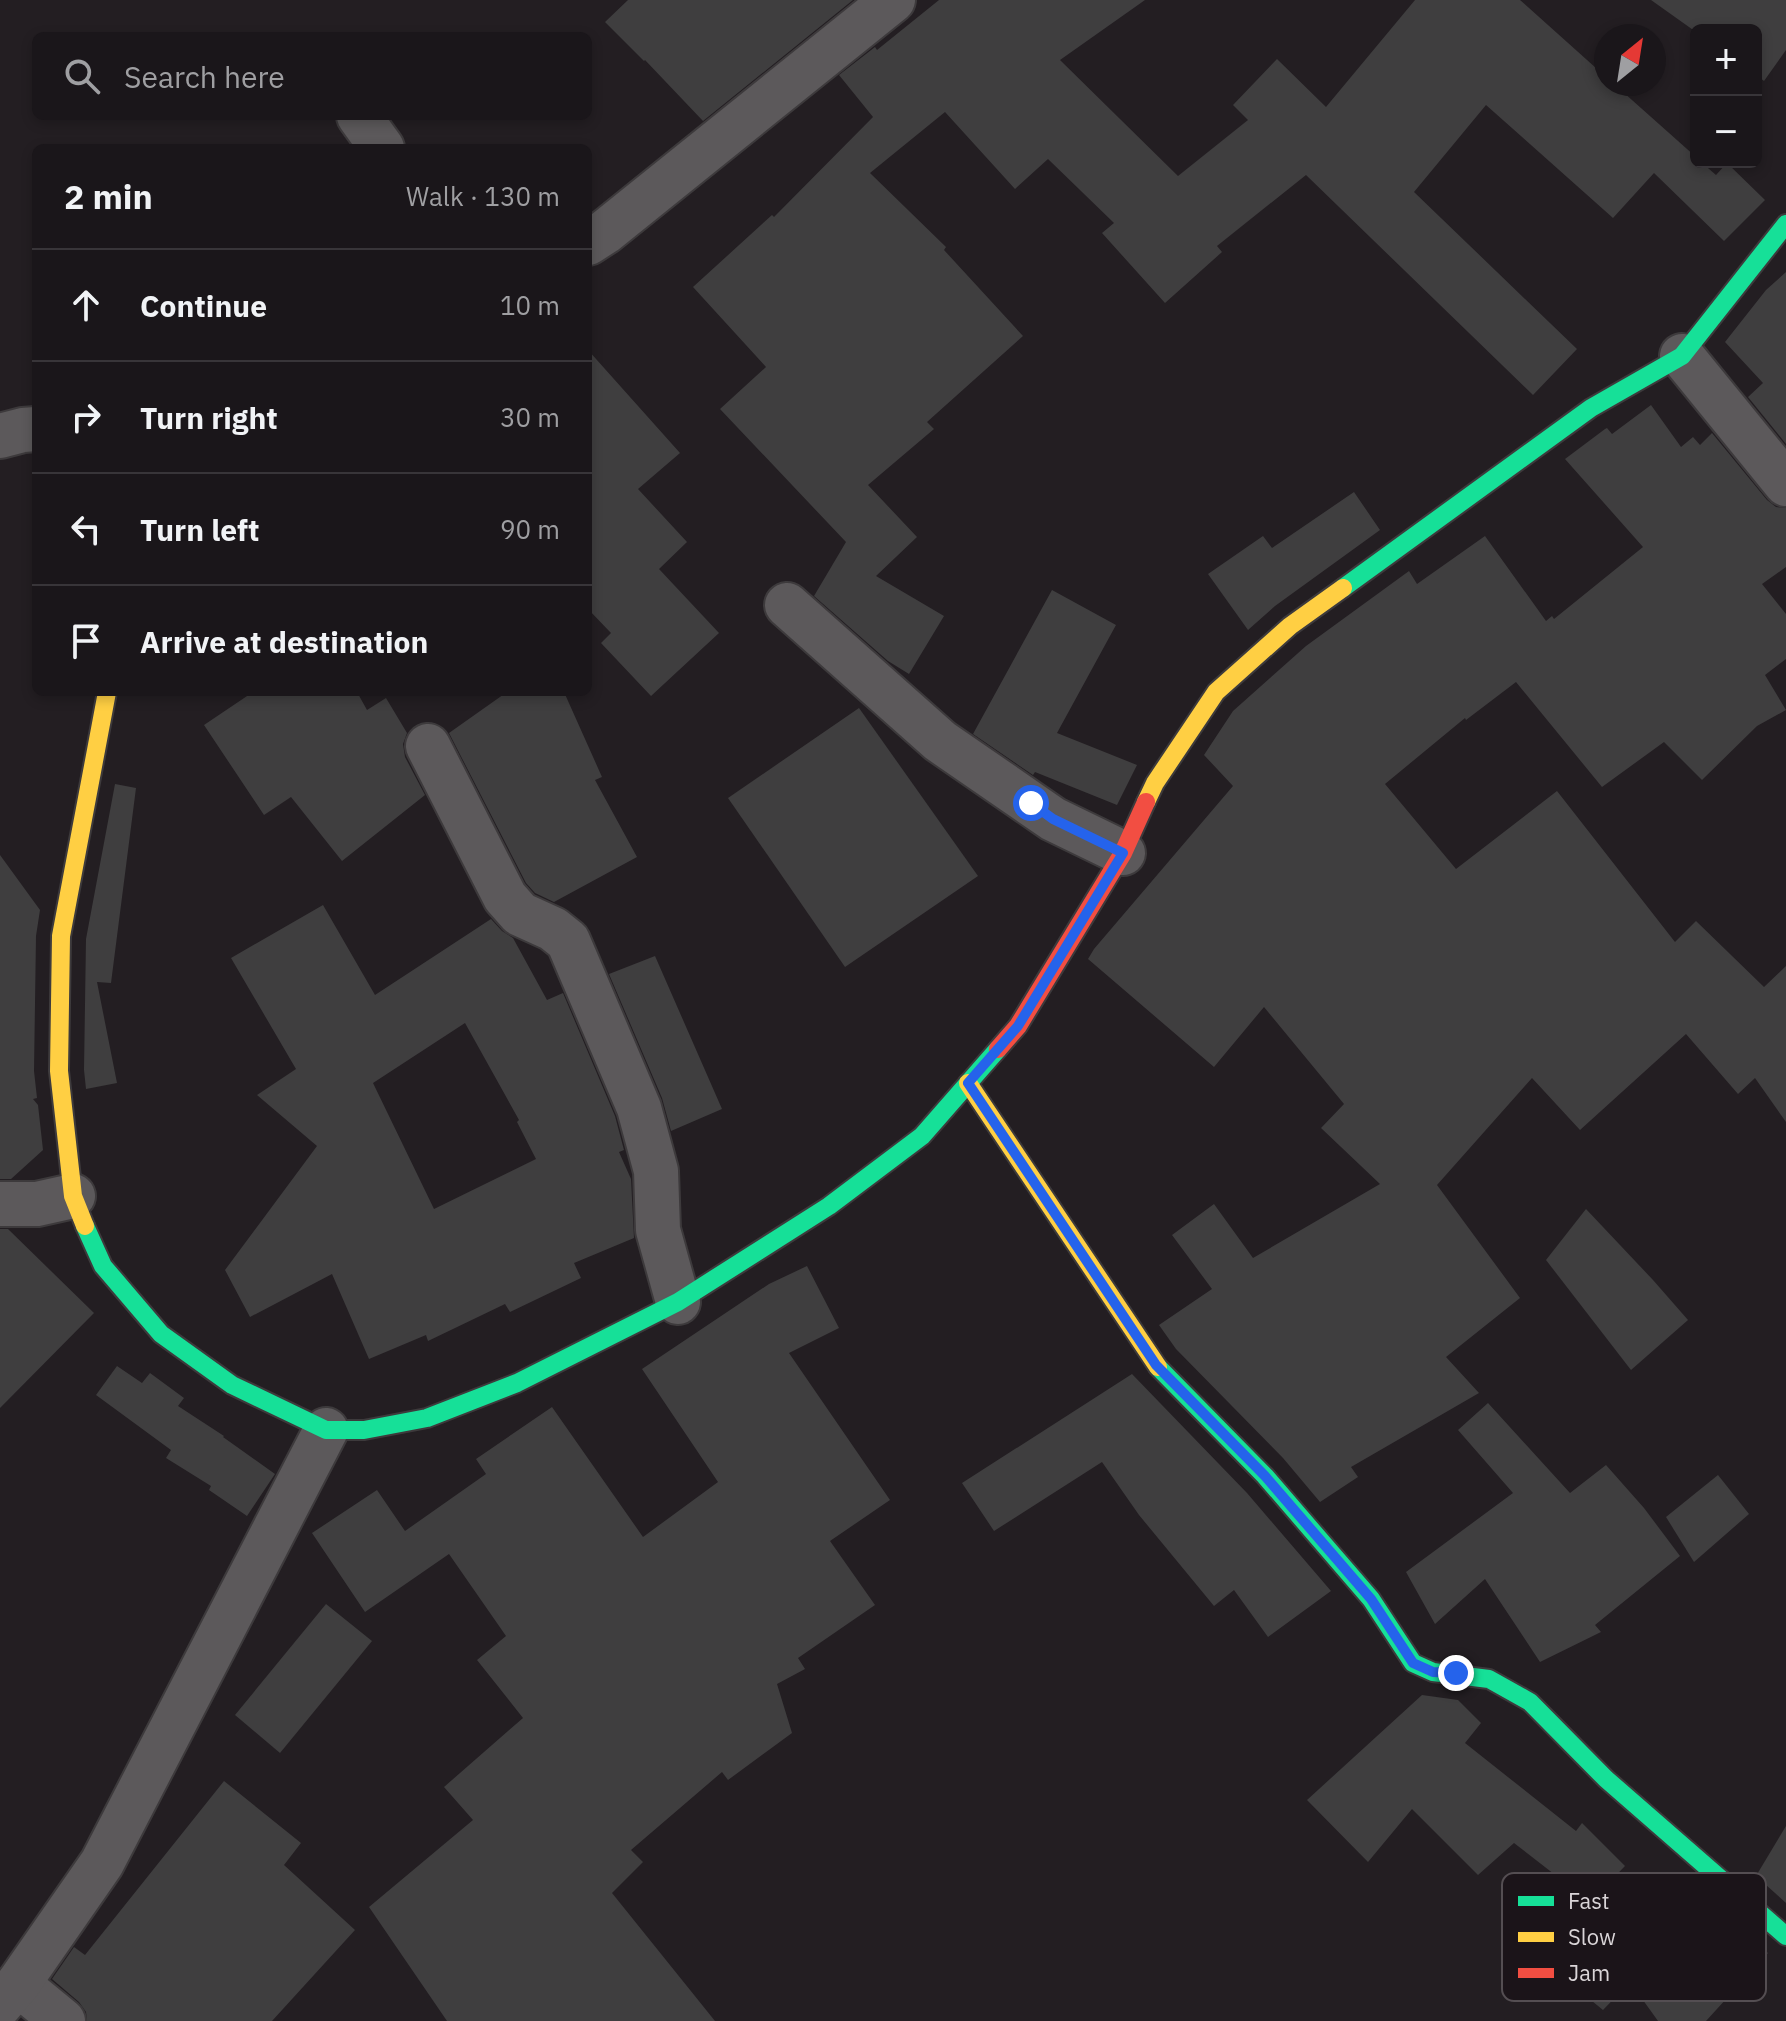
<!DOCTYPE html>
<meta charset="utf-8">
<style>
:root{--surface:#1a161a;--page:#272327;--text:#f1f3f6;--muted:#9f9fa2;--line:#383539}
body{margin:0;font-family:"IBM Plex Sans",sans-serif;background:var(--page);color:var(--text)}
.controls{position:absolute;right:24px;top:24px;display:grid;overflow:hidden;border-radius:12px;box-shadow:0 4px 12px #0003}
.controls button{width:72px;height:72px;display:grid;place-items:center;padding:0;border:0;border-bottom:2px solid var(--line);background:var(--surface);color:var(--text);font:40px sans-serif}
.compass{position:absolute;left:1594px;top:24px;width:72px;height:72px;border-radius:50%;background:var(--surface);box-shadow:0 4px 12px #0003;rotate:30deg}
.stop{position:absolute;width:24px;height:24px;margin:-18px;border:6px solid #2563eb;border-radius:50%;background:#fff}
.stop.end{background:#2563eb;border-color:#fff;box-shadow:0 2px 8px #0008}
.list{margin:0;padding:0;list-style:none}
h2{display:flex;justify-content:space-between;align-items:center;height:104px;margin:0;padding:0 32px;font-size:34px}
h2 small{font-size:26px;font-weight:400;color:var(--muted)}
.list li{display:grid;grid-template-columns:52px 1fr auto;gap:24px;align-items:center;box-sizing:border-box;height:112px;padding:0 32px;border-top:2px solid var(--line)}
.list b{display:block;font-size:30px;white-space:nowrap}
.list em{font-size:26px;font-style:normal;color:var(--muted)}
.icon{flex:none;width:44px;height:44px;fill:none;stroke:currentColor;stroke-width:2;stroke-linecap:round;stroke-linejoin:round}
.map{position:relative;flex:none;width:1786px;height:2021px;overflow:hidden}
.search{position:absolute;background:var(--surface);box-shadow:0 4px 12px #0003;left:32px;top:32px;width:560px;height:88px;display:flex;align-items:center;gap:20px;box-sizing:border-box;padding:0 28px;border-radius:12px;color:var(--muted);font-size:30px}
.panel{position:absolute;background:var(--surface);box-shadow:0 4px 12px #0003;left:32px;top:144px;width:560px;height:552px;border-radius:12px}
.map>svg:first-child{display:block}
.building{fill:#3f3e3f;fill-rule:evenodd}
.lines{fill:none;stroke-linecap:round;stroke-linejoin:round}
.street-casing{stroke:#3d3a3c;stroke-width:48}
.fast-casing{stroke:#3d3a3c;stroke-width:22}
.slow-casing{stroke:#3d3a3c;stroke-width:22}
.jam-casing{stroke:#3d3a3c;stroke-width:22}
.street{stroke:#5c595b;stroke-width:44}
.fast{stroke:#16e098;stroke-width:18}
.slow{stroke:#ffcf43;stroke-width:18}
.jam{stroke:#f24e42;stroke-width:18}
.route{stroke:#2563eb;stroke-width:10}
.key{fill:#1b1419;stroke:#544e52;stroke-width:2}
.key-label{font-size:22px;fill:#dad5d8}
</style>
<div class="map">
<svg width="1786" height="2021" viewBox="0 0 1786 2021">
<rect width="100%" height="100%" fill="#231e22"/>
<g class="building">
<polygon points="628,0 853,0 703,121 645,60 644,61 605,22"/>
<polygon points="939,0 1145,0 1060,60 1178,176 1248,120 1233,105 1277,59 1326,107 1415,0 1520,0 1606,77 1606,84 1614,84 1696,157 1696,162 1701,162 1716,175 1727,163 1765,200 1724,241 1654,173 1613,218 1486,105 1414,192 1577,349 1533,395 1306,175 1217,246 1222,252 1165,303 1102,233 1114,223 1048,159 1015,189 945,112 870,173 946,247 944,250 1023,336 927,422 934,429 868,485 917,537 876,576 944,616 909,674 888,661 814,596 846,542 720,409 766,367 693,287 772,215 774,217 873,117 839,75 875,47 877,50"/>
<polygon points="1651,0 1786,0 1786,50 1764,81 1756,75 1756,30 1696,30 1696,32"/>
<polygon points="1786,272 1786,444 1748,397 1763,383 1725,342 1766,290"/>
<polygon points="588,350 680,453 638,489 687,542 659,569 719,633 651,696 601,643 611,633 588,609"/>
<polygon points="1651,405 1681,447 1693,437 1700,445 1712,433 1767,500 1776,507 1786,508 1786,567 1762,584 1786,614 1786,659 1765,675 1786,710 1757,726 1702,780 1664,742 1602,787 1516,682 1466,720 1465,718 1385,784 1456,869 1557,791 1675,942 1696,921 1764,987 1786,966 1786,1122 1755,1078 1738,1094 1686,1034 1580,1130 1532,1078 1437,1185 1520,1298 1446,1357 1479,1393 1351,1467 1358,1477 1320,1502 1283,1458 1176,1349 1159,1325 1212,1289 1172,1235 1214,1204 1253,1258 1380,1184 1321,1128 1344,1104 1264,1007 1214,1067 1088,959 1094,949 1233,786 1204,755 1233,711 1306,646 1409,571 1417,584 1485,536 1546,621 1552,616 1554,619 1643,547 1565,459 1605,429 1607,428 1612,434"/>
<polygon points="1354,492 1380,530 1275,606 1248,630 1208,574 1263,536 1272,548"/>
<polygon points="1052,590 1116,625 1057,733 1137,765 1117,805 1035,772 1033,775 973,734"/>
<polygon points="253,692 357,692 367,710 386,698 407,733 403,744 405,757 425,795 342,861 291,797 264,815 204,725"/>
<polygon points="507,692 564,692 602,777 595,780 637,857 554,902 535,893 526,883 449,733"/>
<polygon points="859,708 978,876 845,967 728,798"/>
<polygon points="115,784 136,788 111,983 97,982 117,1083 86,1089 84,1070 86,939"/>
<polygon points="0,855 40,910 36,936 34,1071 37,1098 33,1099 38,1105 43,1150 11,1179 0,1179"/>
<path d="M 323,905 L 375,995 L 491,919 L 502,931 L 513,938 L 547,1000 L 563,993 L 615,1116 L 624,1150 L 619,1152 L 631,1179 L 634,1238 L 574,1263 L 581,1278 L 510,1312 L 505,1304 L 428,1341 L 426,1335 L 369,1359 L 332,1274 L 250,1317 L 225,1270 L 317,1146 L 257,1095 L 296,1069 L 231,958 ZM 465,1023 L 519,1120 L 517,1122 L 536,1159 L 434,1209 L 373,1083 Z"/>
<polygon points="655,956 722,1109 671,1131 662,1098 609,974"/>
<polygon points="1586,1209 1653,1280 1688,1320 1631,1370 1546,1260"/>
<polygon points="0,1229 8,1229 94,1313 0,1408"/>
<polygon points="807,1266 839,1328 789,1353 890,1500 830,1541 875,1605 798,1658 805,1669 777,1684 792,1733 728,1780 722,1772 631,1850 643,1862 612,1893 715,2021 447,2021 369,1907 473,1820 444,1787 523,1718 477,1660 506,1636 449,1554 365,1612 312,1533 377,1490 405,1531 486,1474 476,1459 552,1407 643,1537 718,1482 642,1369 769,1284"/>
<polygon points="117,1366 142,1383 150,1373 184,1398 178,1406 224,1436 223,1437 275,1474 247,1516 209,1490 211,1486 166,1458 171,1450 96,1395"/>
<polygon points="1132,1374 1247,1493 1331,1591 1268,1637 1234,1590 1214,1606 1139,1515 1102,1462 994,1531 962,1483"/>
<polygon points="1488,1403 1570,1493 1606,1465 1644,1508 1680,1556 1595,1625 1601,1632 1540,1662 1485,1579 1435,1624 1406,1572 1513,1493 1458,1430"/>
<polygon points="1718,1475 1749,1514 1694,1562 1666,1517"/>
<polygon points="326,1604 372,1641 280,1753 235,1715"/>
<polygon points="1422,1695 1458,1700 1481,1723 1465,1743 1576,1831 1582,1823 1625,1866 1590,1902 1514,1843 1478,1875 1412,1809 1368,1862 1307,1800"/>
<polygon points="224,1781 301,1843 284,1865 355,1930 272,2021 87,2021 86,2012 79,2002 52,1979 74,1947 85,1955"/>
<polygon points="1786,1826 1786,1903 1756,1876"/>
<polygon points="1583,1901 1663,1960 1698,1913 1721,1935 1730,1920 1768,1953 1706,2021 1658,2021 1630,1982 1603,2010 1553,1969 1594,1933 1576,1908"/>
</g>
<g class="lines">
<g class="street-casing">
<g id="street">
<polyline points="359,116 382,148"/>
<polyline points="588,243 605,232 893,0"/>
<polyline points="1682,356 1786,484"/>
<polyline points="0,436 23,430 36,429"/>
<polyline points="787,605 940,741 1053,819 1123,853"/>
<polyline points="428,746 505,897 520,914 553,929 568,941 639,1108 656,1171 658,1230 678,1302"/>
<polyline points="0,1204 37,1204 73,1196"/>
<polyline points="18,1984 63,2021"/>
<polyline points="0,2005 18,1984 102,1863 326,1430"/>
</g>
</g>
<g class="fast-casing">
<g id="fast">
<polyline points="1343,588 1591,408 1682,356 1786,224"/>
<polyline points="85,1226 103,1266 161,1334 232,1385 326,1430 364,1430 427,1418 517,1383 678,1302 829,1206 922,1136 998,1049"/>
<polyline points="1158,1367 1265,1476 1371,1599 1413,1663 1433,1672 1489,1679 1530,1702 1606,1779 1786,1936"/>
</g>
</g>
<g class="slow-casing">
<g id="slow">
<polyline points="1146,802 1155,783 1216,692 1290,626 1343,588"/>
<polyline points="968,1083 1158,1367"/>
<polyline points="85,1226 73,1196 59,1071 61,936 107,692"/>
</g>
</g>
<g class="jam-casing">
<polyline id="jam" points="998,1049 1018,1026 1123,853 1146,802"/>
</g>
<use href="#street" class="street"/>
<use href="#fast" class="fast"/>
<use href="#slow" class="slow"/>
<use href="#jam" class="jam"/>
</g>
<g class="lines">
<polyline class="route" points="1031,803 1053,819 1123,853 1018,1026 968,1083 1156,1365 1265,1476 1371,1599 1413,1663 1433,1672 1456,1673"/>
</g>
<rect x="1502" y="1873" width="264" height="128" rx="12" class="key"/>
<rect x="1518" y="1896" width="36" height="10" fill="#16e098"/>
<rect x="1518" y="1932" width="36" height="10" fill="#ffcf43"/>
<rect x="1518" y="1968" width="36" height="10" fill="#f24e42"/>
<g class="key-label">
<text x="1568" y="1909">Fast</text>
<text x="1568" y="1945">Slow</text>
<text x="1568" y="1981">Jam</text>
</g>
</svg>
<div class="controls">
<button>+</button>
<button>−</button>
</div>
<svg class="compass" viewBox="-18 -18 36 36"><path d="M0-13l5 13h-10z" fill="#e53935"/><path d="M0 13l5-13h-10z" fill="#9f9fa2"/></svg>
<div class="stop" style="left:1031px;top:803px"></div>
<div class="stop end" style="left:1456px;top:1673px"></div>
<div class="search"><svg class="icon" aria-label="search" viewBox="0 0 24 24"><circle cx="10" cy="10" r="6"/><path d="M15 15l6 6"/></svg>Search here</div>
<section class="panel">
<h2>2 min<small>Walk · 130 m</small></h2>
<ul class="list">
<li><svg class="icon" aria-label="ahead" viewBox="0 0 24 24"><path d="M12 20V5M6 11l6-6 6 6"/></svg><div><b>Continue</b></div><em>10 m</em></li>
<li><svg class="icon" aria-label="right" viewBox="0 0 24 24"><path d="M7 20v-9h11M14 6l5 5-5 5"/></svg><div><b>Turn right</b></div><em>30 m</em></li>
<li><svg class="icon" aria-label="left" viewBox="0 0 24 24"><path d="M17 20v-9H6M10 6l-5 5 5 5"/></svg><div><b>Turn left</b></div><em>90 m</em></li>
<li><svg class="icon" aria-label="arrive" viewBox="0 0 24 24"><path d="M6 21V4h12l-3 4 3 4H6"/></svg><div><b>Arrive at destination</b></div></li>
</ul>
</section>
</div>
